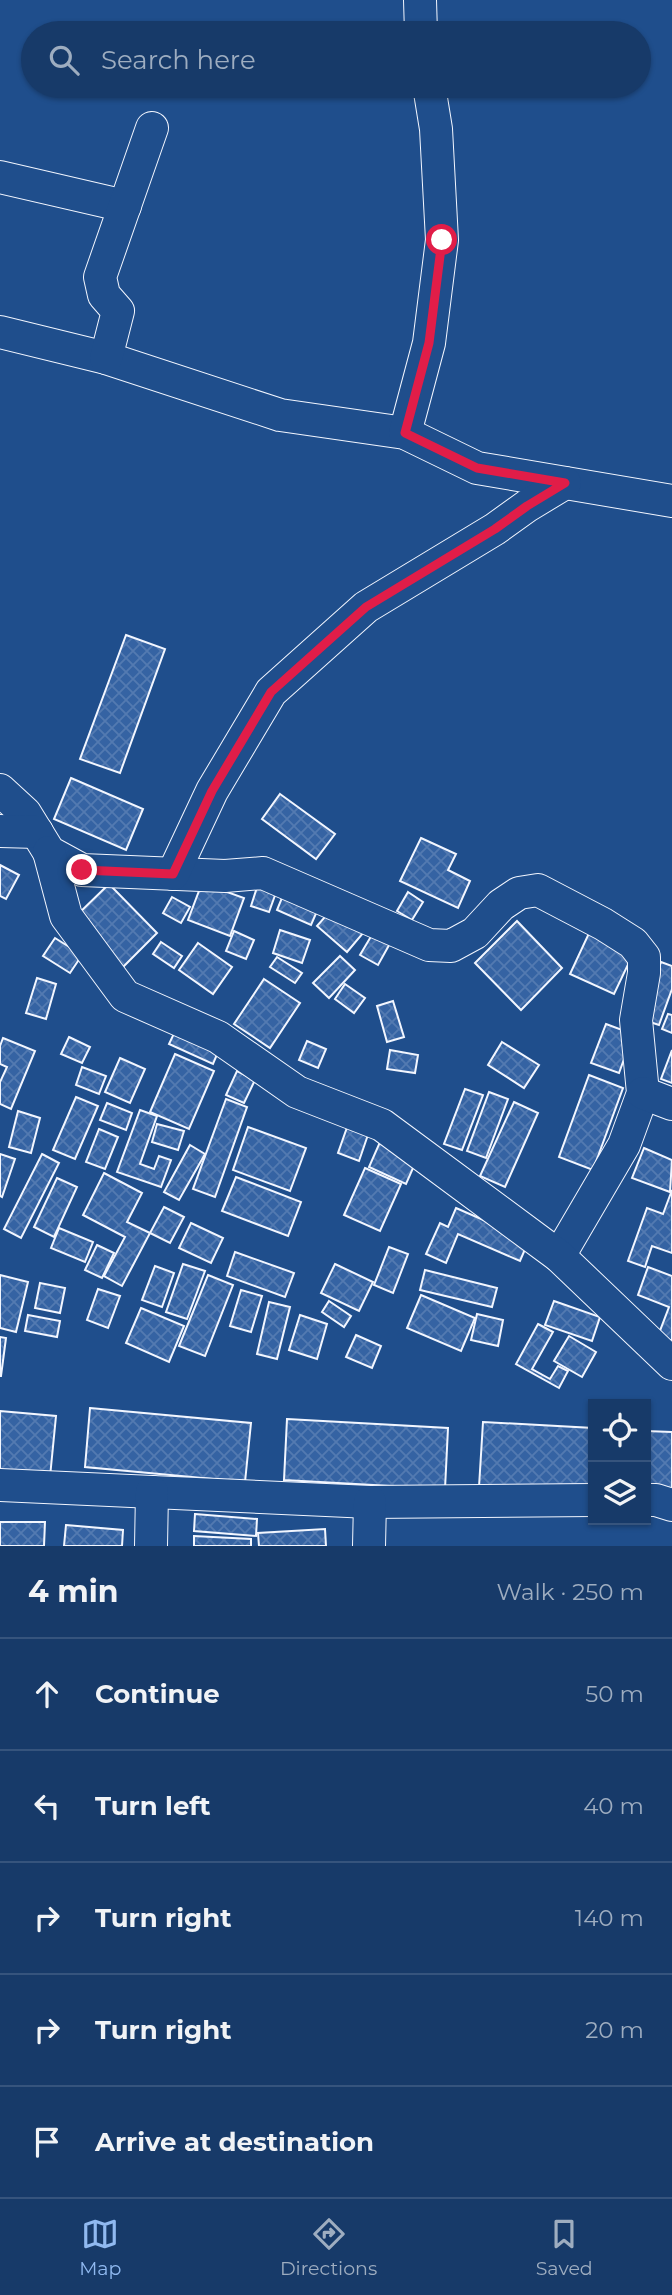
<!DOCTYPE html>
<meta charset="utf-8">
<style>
:root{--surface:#173a69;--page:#20416f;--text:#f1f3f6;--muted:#9eadc0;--line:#36547d;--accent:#90b9f0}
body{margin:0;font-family:Montserrat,sans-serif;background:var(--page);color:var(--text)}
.controls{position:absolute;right:21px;bottom:21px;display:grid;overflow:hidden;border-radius:0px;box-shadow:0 2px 5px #0004}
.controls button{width:63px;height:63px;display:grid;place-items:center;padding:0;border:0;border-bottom:2px solid var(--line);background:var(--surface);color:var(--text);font:35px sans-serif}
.stop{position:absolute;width:21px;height:21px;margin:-16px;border:5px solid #e11d48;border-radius:50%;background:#fff}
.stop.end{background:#e11d48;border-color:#fff;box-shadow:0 2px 7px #0008}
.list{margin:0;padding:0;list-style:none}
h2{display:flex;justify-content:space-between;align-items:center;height:91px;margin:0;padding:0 28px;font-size:30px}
h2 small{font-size:23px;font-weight:400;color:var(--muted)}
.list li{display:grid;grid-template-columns:46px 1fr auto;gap:21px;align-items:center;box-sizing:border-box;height:112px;padding:0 28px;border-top:2px solid var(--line)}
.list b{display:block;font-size:26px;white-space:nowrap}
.list em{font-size:23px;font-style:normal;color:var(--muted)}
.icon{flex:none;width:38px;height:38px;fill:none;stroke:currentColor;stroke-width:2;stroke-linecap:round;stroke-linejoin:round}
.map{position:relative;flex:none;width:672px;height:1546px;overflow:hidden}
.search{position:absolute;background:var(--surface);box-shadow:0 2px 5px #0004;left:21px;right:21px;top:21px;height:77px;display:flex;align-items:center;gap:18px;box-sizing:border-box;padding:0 24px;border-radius:38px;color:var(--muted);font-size:26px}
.sheet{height:651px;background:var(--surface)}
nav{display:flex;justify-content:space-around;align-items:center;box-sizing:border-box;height:98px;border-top:2px solid var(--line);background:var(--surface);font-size:19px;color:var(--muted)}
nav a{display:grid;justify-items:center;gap:4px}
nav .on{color:var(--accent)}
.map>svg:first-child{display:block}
.building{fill:url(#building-cross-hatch);stroke:#f2f6ff;stroke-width:2}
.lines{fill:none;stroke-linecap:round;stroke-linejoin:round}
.minor-casing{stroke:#f2f6ff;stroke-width:34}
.minor{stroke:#1f4e8c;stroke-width:32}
.route{stroke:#e11d48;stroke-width:9}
</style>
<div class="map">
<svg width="672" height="1546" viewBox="0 0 672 1546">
<defs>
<pattern id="building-cross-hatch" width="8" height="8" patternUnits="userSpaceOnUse" patternTransform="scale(1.75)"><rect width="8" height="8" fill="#3563a3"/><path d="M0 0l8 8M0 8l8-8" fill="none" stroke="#537ab1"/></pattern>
</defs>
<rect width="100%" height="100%" fill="#1f4e8c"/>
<g class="building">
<polygon points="126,635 165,649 120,773 80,759"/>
<polygon points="71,778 143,809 126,850 54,819"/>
<polygon points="280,794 335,834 316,859 262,819"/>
<polygon points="421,838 456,854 448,870 470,881 458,908 400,881"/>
<polygon points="0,865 19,875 6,899 0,896"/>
<polygon points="259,881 278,887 269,912 251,906"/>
<polygon points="202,883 244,898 230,936 188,920"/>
<polygon points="109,884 157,933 123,967 75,917"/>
<polygon points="286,888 321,902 311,925 277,910"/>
<polygon points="408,892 423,902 412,920 397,911"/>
<polygon points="172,897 190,907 181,923 163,913"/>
<polygon points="332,909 364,932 347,952 317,926"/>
<polygon points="517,921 562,968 521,1010 475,963"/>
<polygon points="376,928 393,938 378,965 360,955"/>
<polygon points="280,930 310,940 302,963 273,953"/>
<polygon points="234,931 254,940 246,959 226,951"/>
<polygon points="590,931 634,952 614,994 570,974"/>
<polygon points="55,938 82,955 70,973 43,956"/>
<polygon points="161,942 182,956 174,968 153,954"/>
<polygon points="198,943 232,967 213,994 179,970"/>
<polygon points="340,956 355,970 329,998 313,983"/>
<polygon points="277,957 302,973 295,983 270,967"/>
<polygon points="661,962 672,966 672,989 659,1025 641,1019"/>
<polygon points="37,978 56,984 46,1019 26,1013"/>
<polygon points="264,979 300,1003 270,1048 234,1024"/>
<polygon points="345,984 365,998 354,1013 335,999"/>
<polygon points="393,1001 404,1037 387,1042 377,1006"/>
<polygon points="668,1014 672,1015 672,1033 662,1029"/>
<polygon points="606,1024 633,1034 619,1073 591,1063"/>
<polygon points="178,1025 221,1045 213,1064 169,1044"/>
<polygon points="69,1037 90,1047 82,1063 61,1054"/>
<polygon points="3,1038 35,1051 11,1109 0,1104 0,1082 7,1067 0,1064 0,1046"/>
<polygon points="307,1041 326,1049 318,1068 299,1060"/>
<polygon points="502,1042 539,1065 524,1088 488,1065"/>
<polygon points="390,1050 418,1055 415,1073 387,1069"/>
<polygon points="672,1050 672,1083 661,1079"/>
<polygon points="175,1054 214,1071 189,1129 150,1112"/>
<polygon points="120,1058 145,1069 130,1103 105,1092"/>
<polygon points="82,1067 106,1076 99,1094 76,1085"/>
<polygon points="237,1071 255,1080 244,1103 226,1095"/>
<polygon points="589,1075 623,1088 593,1170 559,1157"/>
<polygon points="465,1089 483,1095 462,1150 444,1144"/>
<polygon points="489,1092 508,1099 486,1158 467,1151"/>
<polygon points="76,1097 98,1106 75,1159 53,1150"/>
<polygon points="226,1099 247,1107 215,1197 193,1189"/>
<polygon points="514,1102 538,1113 505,1187 480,1176"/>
<polygon points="107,1103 132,1113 126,1130 100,1120"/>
<polygon points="140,1110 157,1116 140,1164 154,1169 159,1156 171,1160 161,1187 117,1172"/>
<polygon points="18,1111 40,1118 31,1153 9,1147"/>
<polygon points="350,1119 371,1126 359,1161 338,1153"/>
<polygon points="157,1124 184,1131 178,1150 152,1142"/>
<polygon points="248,1127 306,1148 290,1191 233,1170"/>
<polygon points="99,1129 118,1137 105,1169 86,1162"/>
<polygon points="380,1142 417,1159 406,1184 369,1167"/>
<polygon points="190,1145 205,1154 179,1200 164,1192"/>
<polygon points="644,1148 672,1160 670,1192 632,1178"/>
<polygon points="0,1154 15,1159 2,1197 0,1196"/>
<polygon points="42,1154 59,1163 21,1238 4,1229"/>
<polygon points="365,1168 401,1184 380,1231 344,1215"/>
<polygon points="104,1173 142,1193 127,1222 150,1233 122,1286 104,1276 125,1237 83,1215"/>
<polygon points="236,1177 301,1202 288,1236 222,1211"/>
<polygon points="57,1178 77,1187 54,1237 34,1227"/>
<polygon points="672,1190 672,1253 652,1246 645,1267 628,1261 647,1208 663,1214"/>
<polygon points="164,1207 184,1217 170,1243 150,1233"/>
<polygon points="456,1208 529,1240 520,1261 458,1234 446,1263 426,1254 440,1223 448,1227"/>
<polygon points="191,1223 223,1238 211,1263 179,1248"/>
<polygon points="59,1228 93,1242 85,1262 51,1248"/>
<polygon points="97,1245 114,1253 102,1278 85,1270"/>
<polygon points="389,1247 408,1254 393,1293 374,1285"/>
<polygon points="235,1252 294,1273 285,1297 227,1276"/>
<polygon points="183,1264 205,1271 187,1319 166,1312"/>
<polygon points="335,1264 373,1282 359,1311 321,1293"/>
<polygon points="155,1266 174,1273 162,1307 142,1300"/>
<polygon points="648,1267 672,1276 672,1341 658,1336 669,1307 638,1295"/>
<polygon points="425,1270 497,1288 492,1307 420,1290"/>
<polygon points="0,1275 28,1282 16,1332 0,1328"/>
<polygon points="208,1275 233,1285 205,1356 179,1346"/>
<polygon points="40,1283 65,1288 60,1313 35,1308"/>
<polygon points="98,1289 120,1296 108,1328 87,1320"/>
<polygon points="241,1290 262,1296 251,1332 230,1326"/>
<polygon points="421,1295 475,1318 461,1351 407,1328"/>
<polygon points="329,1301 351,1316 344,1327 322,1312"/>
<polygon points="554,1301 600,1317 592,1341 545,1325"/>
<polygon points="269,1302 290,1307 277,1359 257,1354"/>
<polygon points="141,1308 184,1326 169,1362 126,1343"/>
<polygon points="477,1314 503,1320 498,1346 471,1340"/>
<polygon points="28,1315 60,1321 57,1337 25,1331"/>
<polygon points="300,1315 327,1324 317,1359 289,1350"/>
<polygon points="538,1324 553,1332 532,1369 550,1379 558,1366 568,1371 559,1388 516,1364"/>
<polygon points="356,1335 381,1346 372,1368 346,1357"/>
<polygon points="569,1336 596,1352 582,1377 554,1361"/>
<polygon points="0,1337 6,1338 1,1376 0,1376"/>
<polygon points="90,1408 251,1423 245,1482 85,1467"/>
<polygon points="0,1411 56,1416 50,1477 0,1472"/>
<polygon points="287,1419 448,1428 445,1489 284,1480"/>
<polygon points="483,1422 593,1428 593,1493 479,1487"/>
<polygon points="646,1431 672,1432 672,1497 646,1496"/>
<polygon points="195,1514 257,1519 256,1536 194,1531"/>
<polygon points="0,1522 45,1522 44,1546 0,1546"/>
<polygon points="66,1525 123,1530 122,1546 64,1546"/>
<polygon points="325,1529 326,1546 259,1546 258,1533"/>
<polygon points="194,1536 251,1539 251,1546 194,1546"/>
</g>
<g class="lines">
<g class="minor-casing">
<g id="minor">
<polyline points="420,0 421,33"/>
<polyline points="0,177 125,206"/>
<polyline points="0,332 106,358 280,415 405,433 477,468 672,501"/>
<polyline points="106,358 118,311 104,295 100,277 152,128"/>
<polyline points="405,433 429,343 442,240 436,129 429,86"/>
<polyline points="0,790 25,813 49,852 82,870 225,876 263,873 429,945 451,946 475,933 501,905 519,893 538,890 603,924 633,943 644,957 644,973 636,1020 643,1093 624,1145 559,1256"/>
<polyline points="0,831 37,832"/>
<polyline points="49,852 66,916 125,996 218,1037 297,1092 382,1125 559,1256 672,1364"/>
<polyline points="173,874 212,791 271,692 366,607 495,529 527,506 565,483"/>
<polyline points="643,1093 672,1104"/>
<polyline points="0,1485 370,1502 593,1500"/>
<polyline points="646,1500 656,1500 672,1505"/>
<polyline points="151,1546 152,1492"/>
<polyline points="369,1546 370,1502"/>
</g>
</g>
<use href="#minor" class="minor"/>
</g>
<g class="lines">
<polyline class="route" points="82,870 173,874 212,791 271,692 366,607 495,529 527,506 565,483 477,468 405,433 429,343 442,240"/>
</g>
</svg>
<div class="controls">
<button><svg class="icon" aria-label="locate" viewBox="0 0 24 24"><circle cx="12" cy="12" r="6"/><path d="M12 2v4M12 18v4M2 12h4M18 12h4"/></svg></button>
<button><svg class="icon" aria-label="layers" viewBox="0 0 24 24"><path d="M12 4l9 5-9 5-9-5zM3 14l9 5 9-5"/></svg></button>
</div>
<div class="stop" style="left:442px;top:240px"></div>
<div class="stop end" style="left:82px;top:870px"></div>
<div class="search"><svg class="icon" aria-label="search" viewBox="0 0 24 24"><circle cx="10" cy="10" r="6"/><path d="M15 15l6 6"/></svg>Search here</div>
</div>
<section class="sheet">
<h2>4 min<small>Walk · 250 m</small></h2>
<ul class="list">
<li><svg class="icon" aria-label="ahead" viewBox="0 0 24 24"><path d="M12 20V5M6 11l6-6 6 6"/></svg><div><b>Continue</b></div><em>50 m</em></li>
<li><svg class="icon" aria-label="left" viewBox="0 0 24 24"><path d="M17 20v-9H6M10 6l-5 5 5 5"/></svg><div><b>Turn left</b></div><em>40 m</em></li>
<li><svg class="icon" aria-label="right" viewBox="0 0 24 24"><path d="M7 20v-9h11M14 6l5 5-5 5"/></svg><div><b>Turn right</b></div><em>140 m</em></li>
<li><svg class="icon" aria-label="right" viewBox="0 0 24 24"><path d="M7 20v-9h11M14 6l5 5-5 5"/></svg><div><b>Turn right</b></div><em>20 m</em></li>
<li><svg class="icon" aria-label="arrive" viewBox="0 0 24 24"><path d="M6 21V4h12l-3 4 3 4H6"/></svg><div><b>Arrive at destination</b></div></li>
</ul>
</section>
<nav>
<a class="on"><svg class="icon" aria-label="map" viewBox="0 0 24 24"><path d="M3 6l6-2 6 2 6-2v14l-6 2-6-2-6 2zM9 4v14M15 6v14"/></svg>Map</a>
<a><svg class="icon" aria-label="directions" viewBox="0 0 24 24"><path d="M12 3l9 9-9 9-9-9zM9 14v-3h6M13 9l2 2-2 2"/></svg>Directions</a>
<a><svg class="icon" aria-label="saved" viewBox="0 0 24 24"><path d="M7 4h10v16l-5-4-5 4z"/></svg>Saved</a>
</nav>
